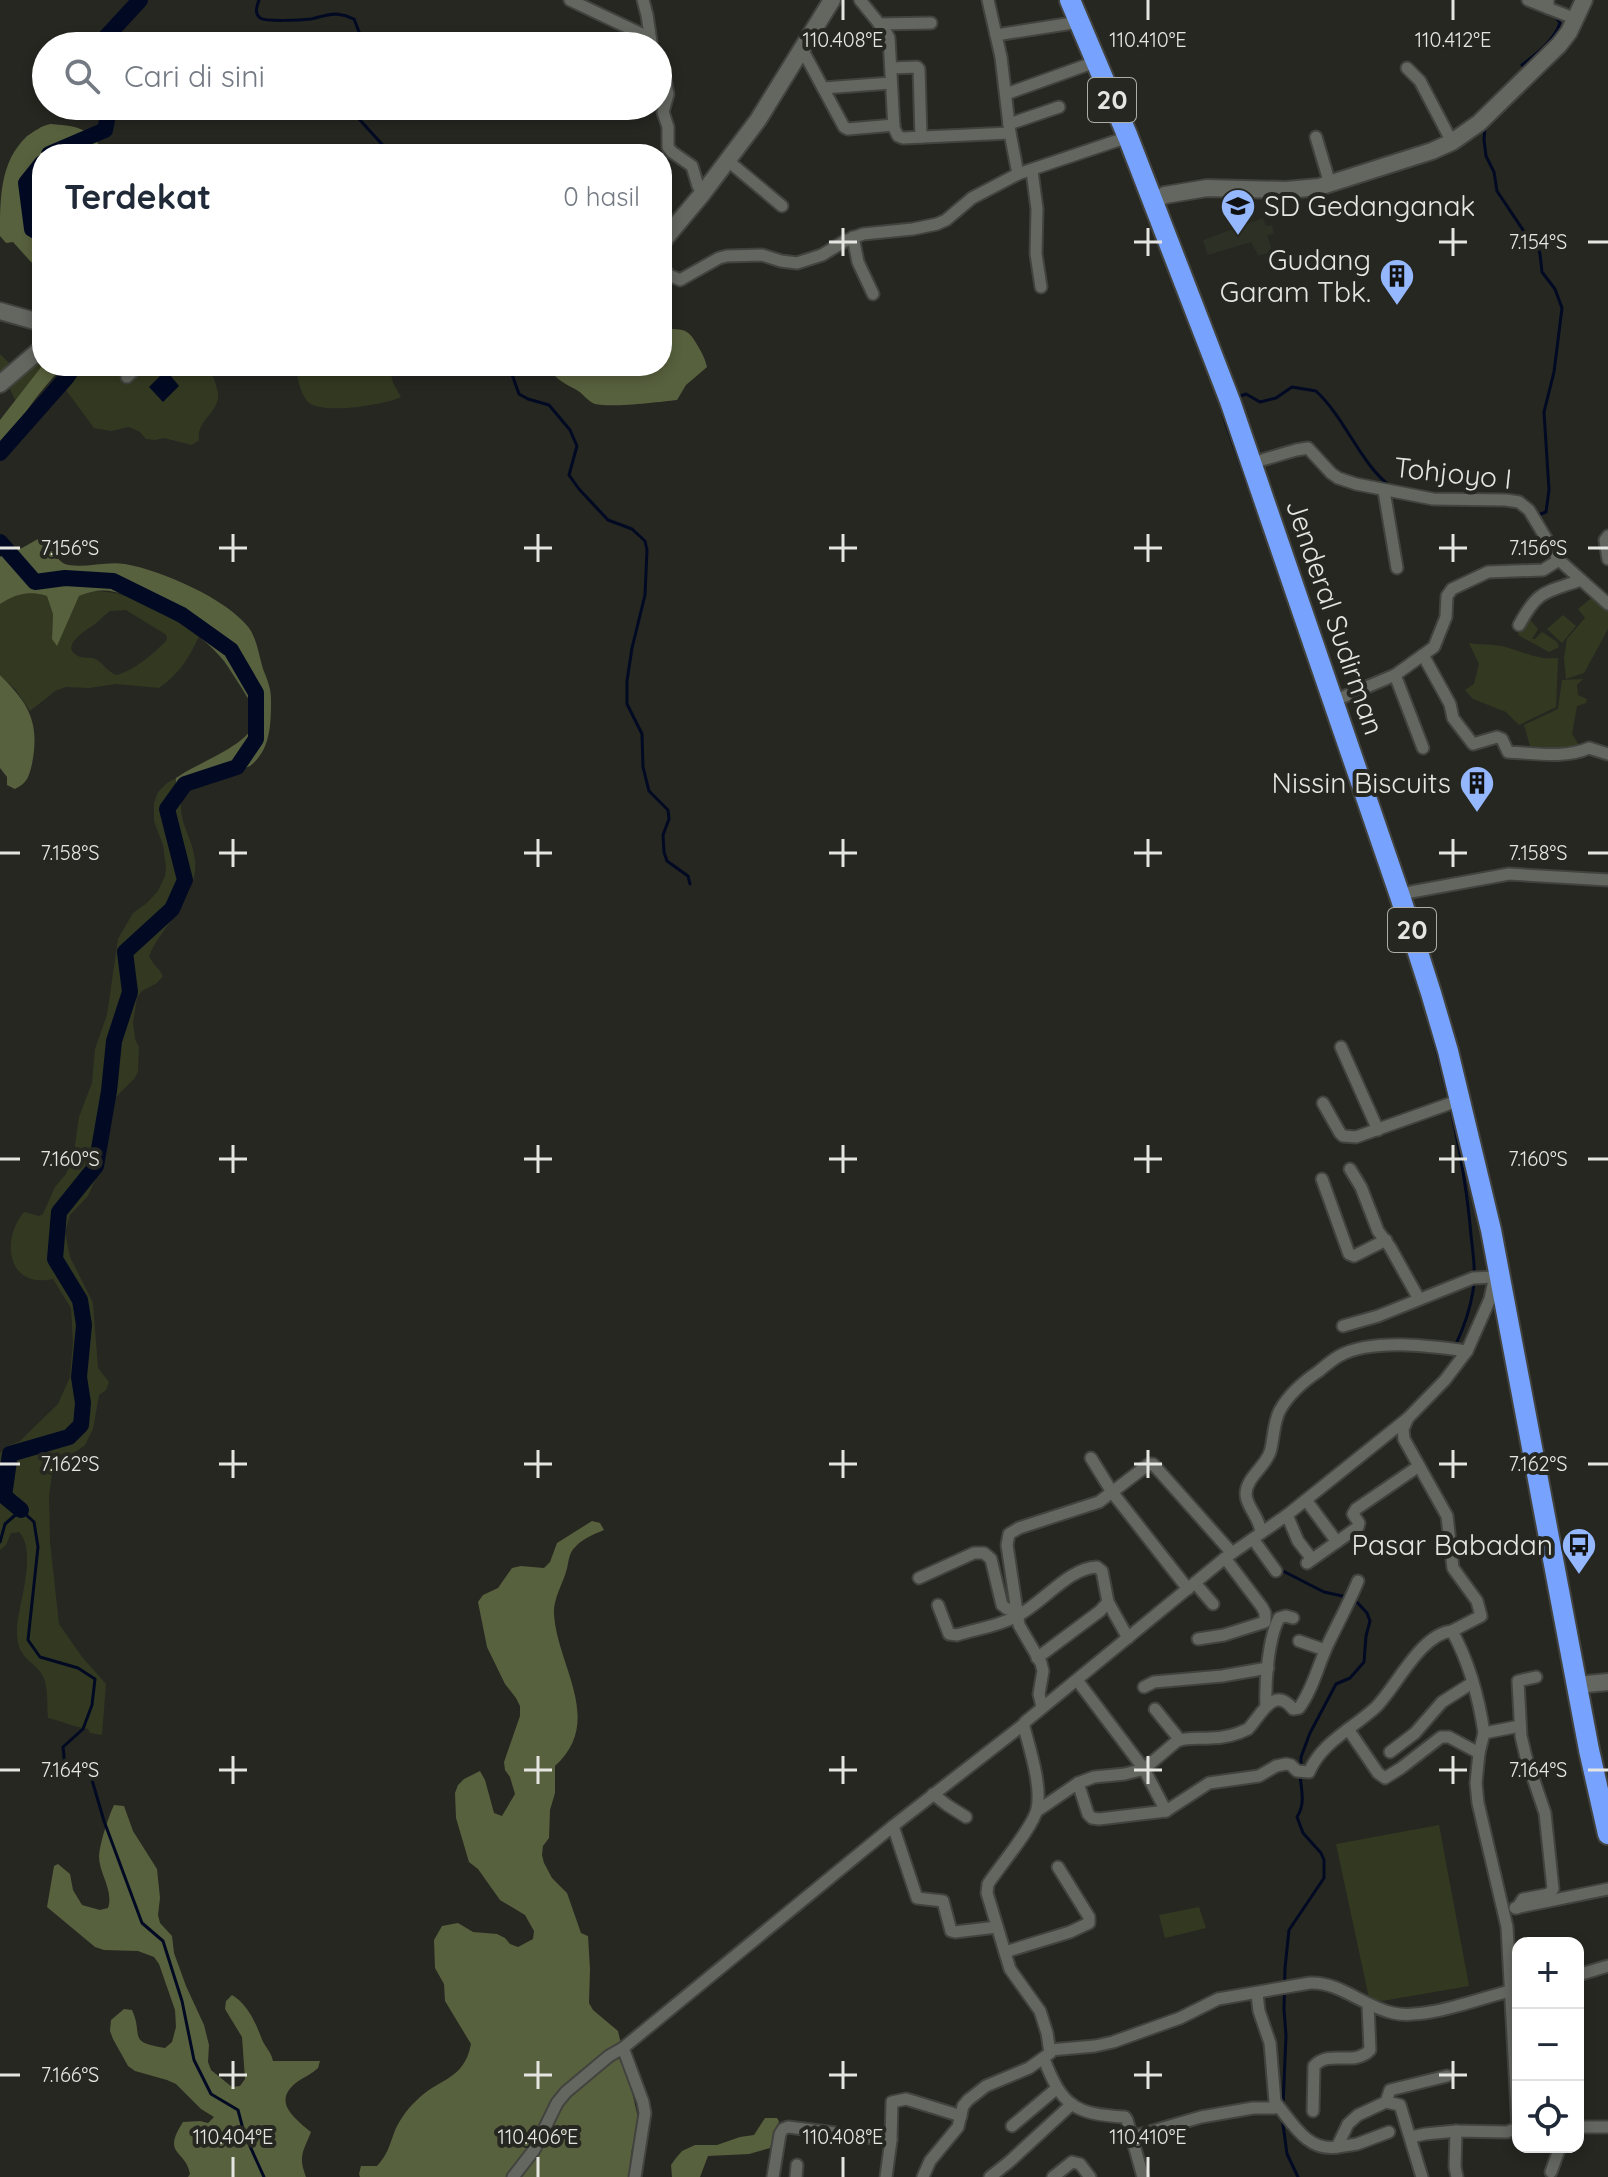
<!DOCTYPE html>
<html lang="id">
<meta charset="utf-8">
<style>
:root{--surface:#fff;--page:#f6f6f7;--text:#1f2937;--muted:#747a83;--line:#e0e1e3}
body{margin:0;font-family:Quicksand,sans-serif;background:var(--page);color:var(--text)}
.controls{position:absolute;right:24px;bottom:24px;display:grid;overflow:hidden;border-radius:16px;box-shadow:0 4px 12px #0003}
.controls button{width:72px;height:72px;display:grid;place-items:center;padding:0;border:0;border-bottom:2px solid var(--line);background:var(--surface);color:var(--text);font:40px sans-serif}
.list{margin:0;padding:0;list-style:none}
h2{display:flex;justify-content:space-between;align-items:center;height:104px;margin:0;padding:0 32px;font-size:34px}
h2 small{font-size:26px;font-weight:400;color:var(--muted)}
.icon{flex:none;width:44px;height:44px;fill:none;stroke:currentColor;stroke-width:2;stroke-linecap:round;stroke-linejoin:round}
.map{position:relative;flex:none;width:1608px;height:2177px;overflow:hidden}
.search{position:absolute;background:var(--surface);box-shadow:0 4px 12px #0003;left:32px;top:32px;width:640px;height:88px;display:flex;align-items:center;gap:20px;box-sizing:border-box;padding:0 28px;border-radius:44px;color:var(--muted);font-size:30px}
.panel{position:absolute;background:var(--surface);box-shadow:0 4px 12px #0003;left:32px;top:144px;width:640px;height:232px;border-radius:32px}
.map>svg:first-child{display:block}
.built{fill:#2d3024}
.green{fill:#333921;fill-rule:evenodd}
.forest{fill:#58613e}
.water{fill:#020a23}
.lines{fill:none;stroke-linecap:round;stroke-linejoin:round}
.stream{stroke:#020a23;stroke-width:3}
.river{stroke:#020a23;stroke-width:16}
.street-casing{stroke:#42433f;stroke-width:15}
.secondary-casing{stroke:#42433f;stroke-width:20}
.highway-casing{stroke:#42433f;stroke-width:24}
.street{stroke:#646660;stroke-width:11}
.secondary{stroke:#646660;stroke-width:16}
.highway{stroke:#77a3fe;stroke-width:20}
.ticks{fill:none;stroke:#e5e6e2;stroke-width:3}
.labels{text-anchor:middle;stroke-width:8;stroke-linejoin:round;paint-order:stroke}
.shield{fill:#262721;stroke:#acada8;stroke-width:2}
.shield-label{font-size:26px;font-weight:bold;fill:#e5e6e2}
.poi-label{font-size:28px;fill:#e5e6e2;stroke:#262721;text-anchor:end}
.street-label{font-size:28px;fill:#e5e6e2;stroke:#262721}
.ticks-label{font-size:20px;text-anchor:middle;fill:#e5e6e2;stroke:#262721;stroke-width:8;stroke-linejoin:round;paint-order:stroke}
</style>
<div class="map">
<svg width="1608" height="2177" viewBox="0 0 1608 2177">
<rect width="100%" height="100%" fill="#262721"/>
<polygon class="built" points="1263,218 1266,226 1272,225 1274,234 1267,235 1273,253 1258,255 1251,242 1208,255 1203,240"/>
<g class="green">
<polygon points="38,261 42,268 42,366 16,402 10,389 0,380 0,354 11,365 39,341 37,333 41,290 31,262"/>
<path d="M 85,366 L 206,366 C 212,373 215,380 217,389 C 224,411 196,418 199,440 L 192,445 L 164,438 L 155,440 L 146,439 L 140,432 L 129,427 L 111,431 L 94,428 L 66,390 Z"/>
<path d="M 296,366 L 389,366 L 393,383 L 401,397 C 384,405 322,415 308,402 C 300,393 297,377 296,366 Z"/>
<path d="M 91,591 C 136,591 163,613 199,636 C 189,658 179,674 159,688 L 116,684 L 89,688 L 66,687 L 55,691 L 30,711 L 15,689 L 0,675 L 0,604 C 15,594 30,590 48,596 L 53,614 L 52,639 L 57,645 L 79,596 ZM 126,610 L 165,634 L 167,637 L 166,641 C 152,655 136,669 117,675 C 106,671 105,665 97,660 C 91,656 83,659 78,656 C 58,646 88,629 95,624 C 100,620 104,615 110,611 Z"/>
<polygon points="1594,596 1608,609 1608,629 1584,673 1566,679 1564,658 1567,639 1585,618 1578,609"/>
<polygon points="1563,615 1576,626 1562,643 1547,629"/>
<polygon points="1527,616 1538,629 1532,639 1535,639 1542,632 1557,642 1559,647 1549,652 1518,635"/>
<path d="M 1469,643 C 1479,645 1491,644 1501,646 C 1523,651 1535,660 1558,658 L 1556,707 L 1519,725 L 1506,712 L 1473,699 L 1465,690 L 1474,684 L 1479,664 Z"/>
<polygon points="1583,679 1577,685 1578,695 1587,699 1586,703 1577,706 1572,734 1579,745 1560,748 1530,746 1524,725 1558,709 1562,680"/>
<path d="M 176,778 L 176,786 L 191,790 L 181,798 C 179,826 192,835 195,860 C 199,897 162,925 149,956 C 153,965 159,968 163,976 L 157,983 L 142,991 L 137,997 L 133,1023 L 135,1039 L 139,1047 L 138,1072 L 134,1079 L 116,1097 L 105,1157 L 88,1196 L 70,1215 L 65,1232 L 70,1257 L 93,1303 L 98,1368 L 109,1382 L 106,1390 L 99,1395 L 93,1429 L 85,1445 L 53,1468 L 49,1495 L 50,1542 L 59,1624 L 82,1657 L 106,1684 L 102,1735 L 90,1733 L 88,1729 C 74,1727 62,1721 48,1718 C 47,1707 48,1692 45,1681 C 38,1659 16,1664 17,1629 C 18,1604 38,1552 19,1532 L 11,1533 L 6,1545 L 0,1550 L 0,1453 L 8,1446 L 20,1441 L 58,1404 L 70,1377 L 73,1342 L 71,1308 L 53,1279 C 8,1289 0,1241 24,1212 L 39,1216 L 43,1214 L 55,1187 L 66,1174 L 73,1159 L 79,1117 L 92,1083 L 95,1049 L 107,1015 L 118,939 L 133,913 L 147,903 L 158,891 L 165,876 L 166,867 L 163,845 L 154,821 L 154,803 L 158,792 L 167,783 Z"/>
<polygon points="1439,1825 1469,1986 1382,2001 1369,1998 1336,1844"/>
<polygon points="1199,1907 1206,1928 1165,1938 1159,1915"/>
</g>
<g class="forest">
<path d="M 50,124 C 74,126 88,126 102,149 L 98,154 L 42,154 L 42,268 L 38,261 L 31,262 L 13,242 L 6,243 L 0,236 C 0,197 0,162 27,136 C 35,131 41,126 50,124 Z"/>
<path d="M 662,329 C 685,329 688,328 699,348 C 703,355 705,359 707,367 L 686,385 L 677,400 C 659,402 611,408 595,404 C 587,401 583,393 575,389 C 563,383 554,377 546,366 L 662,366 Z"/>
<path d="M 42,366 L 64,366 C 49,381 37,396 25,413 C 16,424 7,432 0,444 L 0,420 Z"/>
<path d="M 38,539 L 50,543 C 53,552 59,564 69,565 C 86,568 106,561 125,564 C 161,570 227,599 249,628 C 257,639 259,656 263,669 C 267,679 271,688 271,699 C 271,723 271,750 250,766 L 191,790 L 176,786 L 176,778 C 195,764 244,747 253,726 C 259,712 248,699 241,687 C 235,678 230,669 224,661 C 202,633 149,599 115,592 C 103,589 91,591 79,596 L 57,646 L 52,639 L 53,614 L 47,596 C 30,590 15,594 0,604 L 0,552 L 22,548 Z"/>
<path d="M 0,675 C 29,704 40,722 32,764 C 29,777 27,783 15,789 L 7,785 L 7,777 L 0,768 Z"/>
<path d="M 592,1521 L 600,1523 L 604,1530 C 592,1535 576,1541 570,1555 C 568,1560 568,1566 566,1572 C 562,1585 553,1600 554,1614 C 557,1666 605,1721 555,1766 L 555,1793 L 550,1810 L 549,1838 L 543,1846 L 542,1855 L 544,1863 L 552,1878 L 567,1893 L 581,1933 L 588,1936 L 590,1969 L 589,2003 L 593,2010 L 618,2031 L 639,2122 L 631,2153 L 630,2177 L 360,2177 L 359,2174 L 361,2166 L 377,2166 C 387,2155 389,2147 394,2133 C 398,2122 407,2109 416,2101 C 438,2078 464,2081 471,2044 L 445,2001 L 444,1984 L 435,1968 L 434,1940 L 442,1926 L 458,1923 L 473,1932 L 497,1934 L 505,1938 L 510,1944 L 518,1947 L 533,1939 L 534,1931 L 525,1915 L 500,1900 L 478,1869 L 469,1862 L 456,1818 L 455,1793 L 458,1785 L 464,1779 L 480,1771 L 485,1780 L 494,1813 L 502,1816 L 515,1794 L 510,1777 L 505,1770 L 504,1762 L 520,1716 L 520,1706 L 516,1698 L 505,1684 L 487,1647 L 478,1602 L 483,1595 L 498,1588 L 512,1568 L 521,1566 L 544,1568 L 550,1562 L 557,1543 Z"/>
<path d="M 114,1805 L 124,1806 L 133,1831 L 157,1869 L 160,1898 L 158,1915 L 160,1923 L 172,1936 L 174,1953 L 186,1986 L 204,2025 L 209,2045 L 208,2062 L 211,2070 L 232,2087 L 240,2086 L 245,2079 L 242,2037 L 225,2009 L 226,2001 L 232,1995 C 247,2004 255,2021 261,2037 C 264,2046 271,2051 273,2061 L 320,2061 L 318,2068 C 312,2074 304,2077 297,2082 C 272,2101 293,2117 311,2132 C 303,2152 298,2156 306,2177 L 188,2177 L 190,2174 C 186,2149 161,2156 183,2122 L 200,2121 L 208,2123 L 214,2117 L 201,2109 L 176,2084 L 167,2080 L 135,2071 L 128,2066 L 113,2039 L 110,2031 L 111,2020 L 124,2009 L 132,2010 C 144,2036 126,2042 165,2048 L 172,2042 L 176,2027 L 175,2010 L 159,1964 L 154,1957 L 138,1951 L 104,1950 L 95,1947 L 47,1907 L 54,1866 L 58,1864 L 70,1874 L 73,1890 L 82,1905 L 100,1910 L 108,1908 C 114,1890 99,1874 99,1856 C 100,1842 108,1818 114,1805 Z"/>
<polygon points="765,2118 777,2118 779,2121 770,2148 749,2154 708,2156 700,2177 672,2177 671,2165 676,2158 682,2151 695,2145 717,2145 740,2137 754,2135"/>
</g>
<polygon class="water" points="166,370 179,386 163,402 149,387"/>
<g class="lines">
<g class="stream">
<path d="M 259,0 C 257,6 254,13 260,18 C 267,22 302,20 311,19 C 321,17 331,12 342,15 C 346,15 350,18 354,19 L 361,37 L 361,46"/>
<path d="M 1527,69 L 1522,65 C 1536,54 1555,40 1560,23 L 1555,16"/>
<polyline points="353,106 359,119 391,154"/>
<polyline points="1485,127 1484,140 1486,156 1494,172 1497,191 1525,233 1536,241 1540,254 1542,272 1555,289 1562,308 1554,372 1544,412 1549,490 1546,512 1538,515"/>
<polyline points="509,366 519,394 528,399 549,405 570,430 577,446 569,475 579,489 608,520 632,529 645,541 647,550 645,595 632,648 627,681 627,704 642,734 643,767 649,791 668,810 669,819 663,835 664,852 667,861 688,876 690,884"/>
<path d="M 1238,397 L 1246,394 L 1260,402 L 1276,398 L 1292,387 L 1316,391 C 1346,419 1359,462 1391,487"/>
<polyline points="1223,401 1220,403 1226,424 1279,573"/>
<polyline points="1482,494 1499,495"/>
<polyline points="0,555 4,547"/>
<polyline points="1334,735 1393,906"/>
<path d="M 1421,993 C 1443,1072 1464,1153 1471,1235 C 1473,1253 1476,1273 1473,1291 C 1470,1310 1464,1327 1456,1344 L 1452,1344"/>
<polyline points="1304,1376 1320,1363"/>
<polyline points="0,1542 5,1524 21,1510 34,1522 38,1547 28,1640 40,1657 78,1668 95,1679 92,1705 83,1729 63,1747 65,1766 90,1773 104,1821 142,1923 163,1941 182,2001 194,2060 211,2094 238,2110 244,2133 264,2177"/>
<polyline points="1281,1570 1324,1592 1347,1597"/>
<polyline points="1301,1767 1301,1757 1310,1733 1336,1684 1350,1678 1364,1662 1366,1636 1370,1621 1367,1613 1354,1599"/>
<path d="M 1283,2105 L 1286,2036 L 1284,2009 L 1285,1968 L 1289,1930 L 1324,1878 L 1324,1860 L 1321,1853 L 1303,1833 L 1297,1817 C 1306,1803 1301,1790 1300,1774"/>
<polyline points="1282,2117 1287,2154 1298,2177"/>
</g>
<g class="river">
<polyline points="104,46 106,37 140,0"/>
<polyline points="49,154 105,130 108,115 105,106"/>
<polyline points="42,163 26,183 32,229 42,235"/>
<polyline points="0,453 67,377 74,366"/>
<polyline points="0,542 35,582 65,578 113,581 182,615 231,650 256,693 256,739 237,767 185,784 167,809 185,880 172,909 125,952 130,992 114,1041 109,1091 96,1166 59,1212 55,1259 80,1300 84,1325 79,1377 83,1403 81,1425 69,1437 10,1454 4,1496 21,1510"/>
</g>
<g class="street-casing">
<g id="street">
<polyline points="570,0 650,38"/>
<polyline points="643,0 647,15 651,42"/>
<polyline points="860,0 886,32 889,38 894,128 898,136 903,138 1010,133"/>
<polyline points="988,0 1001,57 1010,133 1018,174"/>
<polyline points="1528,0 1548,8"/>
<polyline points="1548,0 1548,8 1576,19"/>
<polyline points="879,24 931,23"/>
<polyline points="996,35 1079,22"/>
<polyline points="802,49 844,127 848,129 894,125"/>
<polyline points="658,62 664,75 668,94 663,112 668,127 668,147 672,152 692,166 698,186 703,193"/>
<polyline points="891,68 917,67 919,69 921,137"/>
<polyline points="1407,68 1420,81 1452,142"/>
<polyline points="823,88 891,83"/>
<polyline points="1006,94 1095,62"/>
<polyline points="1009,124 1059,107"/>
<polyline points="1316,137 1330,184"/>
<polyline points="727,160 782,206"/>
<polyline points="1032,171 1037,209 1036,254 1041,287"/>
<polyline points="853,237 858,262 873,294"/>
<polyline points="662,267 669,275 680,280 719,258 727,256 762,255 781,261 797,263 822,255 845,241 863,234 913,229 937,224 946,220 972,198 1018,174 1128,137"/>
<polyline points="127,377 138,366"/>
<polyline points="1262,460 1296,450 1308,448 1331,473 1338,478 1356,484 1433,499 1506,500 1519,502 1529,510 1559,560 1608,604"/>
<polyline points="1384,491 1397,568"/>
<polyline points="1608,536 1605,540 1608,559"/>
<path d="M 1519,625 C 1538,590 1544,593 1581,580"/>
<path d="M 1423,655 L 1450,704 L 1453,718 L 1473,744 L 1497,737 L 1502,739 L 1508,752 C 1534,753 1565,759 1589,748 L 1608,754"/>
<polyline points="1395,675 1423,748"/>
<polyline points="1343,697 1395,675 1434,647 1446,617 1447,596 1452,589 1488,572 1543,570 1559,560"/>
<polyline points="1400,896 1411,892 1509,874 1608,880"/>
<polyline points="1341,1047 1378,1130"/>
<polyline points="1323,1103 1340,1133 1343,1136 1356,1137 1460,1100"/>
<polyline points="1350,1169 1361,1187 1378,1231 1390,1247 1419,1299"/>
<polyline points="1322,1179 1349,1254 1354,1256 1386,1240"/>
<polyline points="1343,1326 1378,1316 1473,1278 1495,1277"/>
<polyline points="1408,1418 1403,1429 1404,1439 1447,1516 1453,1568 1477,1601 1481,1616 1452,1631"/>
<polyline points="1091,1458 1112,1492 1188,1589"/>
<polyline points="1306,1500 1337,1542"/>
<polyline points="1287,1515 1298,1541 1312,1559"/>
<path d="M 1261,1533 C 1260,1517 1246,1507 1246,1494 C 1246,1478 1265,1467 1270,1452 C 1274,1439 1273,1423 1280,1410 C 1289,1394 1304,1381 1319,1371 C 1325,1366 1332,1360 1339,1356 C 1372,1338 1430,1346 1467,1351"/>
<polyline points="1253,1539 1276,1571"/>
<polyline points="1307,1563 1358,1527 1359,1523 1353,1514 1356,1509 1419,1466"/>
<polyline points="919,1578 974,1553 984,1553 991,1559 1002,1605 1007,1609 1017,1609"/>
<polyline points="1195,1583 1213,1604"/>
<path d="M 938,1605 L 949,1634 L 957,1635 C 976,1629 999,1626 1017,1616 C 1043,1603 1068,1568 1097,1567 L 1102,1571 L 1108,1602 L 1128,1638"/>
<polyline points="1198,1639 1224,1635 1265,1622 1265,1613 1262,1607 1225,1558"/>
<polyline points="1299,1641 1325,1650"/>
<polyline points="1037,1658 1100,1611 1108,1602"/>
<path d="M 1077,1680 L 1144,1769 L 1166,1811 L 1209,1783 L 1259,1776 L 1276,1766 L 1286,1764 L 1291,1765 L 1297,1771 L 1309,1772 C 1322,1742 1352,1729 1375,1708 C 1396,1688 1420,1634 1452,1631 C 1469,1662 1479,1699 1484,1733"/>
<polyline points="1144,1687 1154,1682 1222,1676 1268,1668"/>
<path d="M 1266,1706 C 1265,1683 1268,1639 1279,1618 L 1286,1616 L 1293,1618"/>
<polyline points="1042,1707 1039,1694 1043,1671 1041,1663 1019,1625 1007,1545 1009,1534 1019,1528 1099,1502 1149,1464 1153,1464 1232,1553"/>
<polyline points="1155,1709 1180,1740"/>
<polyline points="1348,1729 1378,1773 1385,1778 1401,1768 1441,1737 1449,1737 1479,1753"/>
<polyline points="1390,1752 1415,1733 1442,1702 1472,1683"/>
<polyline points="1078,1783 1088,1814 1092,1818 1099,1819 1166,1811"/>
<polyline points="933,1794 947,1805 966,1817"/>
<path d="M 1037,1811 L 1078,1783 L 1094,1777 L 1125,1774 L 1144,1769 L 1177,1741 C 1188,1737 1199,1739 1210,1738 C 1223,1738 1236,1735 1248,1729 C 1262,1714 1274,1685 1293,1709 L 1299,1708 C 1313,1689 1318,1665 1328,1644 C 1338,1623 1349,1603 1358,1581"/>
<polyline points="893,1826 917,1898 943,1901 951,1931 955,1932 997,1927"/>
<polyline points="1515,1908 1608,1889"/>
<polyline points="1517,1908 1523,1899 1549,1894 1553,1889 1545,1813 1526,1757 1521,1736 1518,1681 1536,1677"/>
<polyline points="1005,1952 1070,1932 1089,1923 1089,1917 1058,1867"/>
<polyline points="1578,1975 1608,1966"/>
<polyline points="623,2048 643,2102 645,2113 635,2177"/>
<path d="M 1050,2050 L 1095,2046 L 1113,2042 L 1180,2018 L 1218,1999 L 1310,1983 C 1339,1981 1364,2007 1393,2013 C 1425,2020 1477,1999 1510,1991"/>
<path d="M 1044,2059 C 1062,2106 1074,2114 1125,2117 L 1127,2120 L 1143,2177"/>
<path d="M 1275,2102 C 1293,2123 1307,2152 1337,2147 L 1348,2124 L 1358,2115 L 1386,2102 L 1390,2090 L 1447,2076"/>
<polyline points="1386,2102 1400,2105 1422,2177"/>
<path d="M 1313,2111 L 1314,2066 C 1330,2049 1354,2067 1370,2050 L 1368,2005"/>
<polyline points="1012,2126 1056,2089"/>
<polyline points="1578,2127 1608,2127"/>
<polyline points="1518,2128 1507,1927 1478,1803 1476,1783 1479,1753 1484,1733 1520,1726"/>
<polyline points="1132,2137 1201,2117 1253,2108 1274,2108 1275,2102 1270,2043 1259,2011 1257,1994"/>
<polyline points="1411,2137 1425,2134 1456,2131"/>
<polyline points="1337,2147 1357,2144 1389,2132"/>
<polyline points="1551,2172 1560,2147"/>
<polyline points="513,2177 534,2150 557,2103 566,2092 609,2056 623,2048 893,1826 1024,1724"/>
<polyline points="773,2177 780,2134 783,2129 788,2127 891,2140"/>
<polyline points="796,2177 797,2165"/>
<polyline points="886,2177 891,2140 892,2102 906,2099 961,2116"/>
<path d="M 923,2177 L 930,2161 L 958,2127 L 963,2106 L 968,2100 L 986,2086 L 1029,2068 L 1050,2053 L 1047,2033 L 1040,2011 L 1010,1969 L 987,1893 L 988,1884 C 999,1867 1034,1826 1037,1809 C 1042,1786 1030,1750 1024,1727 L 1025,1722 L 1225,1558 L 1287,1515 L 1408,1418 L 1445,1380 L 1467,1351 L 1490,1299 L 1495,1276"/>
<polyline points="990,2177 1009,2162 1072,2104"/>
<polyline points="1053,2177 1072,2162 1080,2164 1090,2177"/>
<polyline points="1457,2177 1455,2167 1456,2131 1507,2132 1517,2128"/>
</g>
</g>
<g class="secondary-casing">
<g id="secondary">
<polyline points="1153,201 1165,195 1207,188 1286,190 1319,187 1432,151 1452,142 1479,123 1559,45 1569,32 1584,0"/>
<polyline points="662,242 703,193 758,120 832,0"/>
<polyline points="0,311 42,323"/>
<polyline points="0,384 42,348"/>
<polyline points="1587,1684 1608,1682"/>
</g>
</g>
<g class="highway-casing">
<polyline id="highway" points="1070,0 1128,137 1230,401 1400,896 1431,993 1448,1051 1491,1230 1589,1750 1608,1834"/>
</g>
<use href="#street" class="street"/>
<use href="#secondary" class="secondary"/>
<use href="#highway" class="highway"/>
</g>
<path class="ticks" d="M 843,0 L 843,20M 1148,0 L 1148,20M 1453,0 L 1453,20M 843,228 L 843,256M 1148,228 L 1148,256M 1453,228 L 1453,256M 829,242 L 857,242M 1134,242 L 1162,242M 1439,242 L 1467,242M 1588,242 L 1608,242M 233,534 L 233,562M 538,534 L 538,562M 843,534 L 843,562M 1148,534 L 1148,562M 1453,534 L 1453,562M 0,548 L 20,548M 219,548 L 247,548M 524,548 L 552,548M 829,548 L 857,548M 1134,548 L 1162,548M 1439,548 L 1467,548M 1588,548 L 1608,548M 233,839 L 233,867M 538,839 L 538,867M 843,839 L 843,867M 1148,839 L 1148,867M 1453,839 L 1453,867M 0,853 L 20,853M 219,853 L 247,853M 524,853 L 552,853M 829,853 L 857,853M 1134,853 L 1162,853M 1439,853 L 1467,853M 1588,853 L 1608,853M 233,1145 L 233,1173M 538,1145 L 538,1173M 843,1145 L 843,1173M 1148,1145 L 1148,1173M 1453,1145 L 1453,1173M 0,1159 L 20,1159M 219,1159 L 247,1159M 524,1159 L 552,1159M 829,1159 L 857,1159M 1134,1159 L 1162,1159M 1439,1159 L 1467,1159M 1588,1159 L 1608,1159M 233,1450 L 233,1478M 538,1450 L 538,1478M 843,1450 L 843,1478M 1148,1450 L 1148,1478M 1453,1450 L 1453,1478M 0,1464 L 20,1464M 219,1464 L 247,1464M 524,1464 L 552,1464M 829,1464 L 857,1464M 1134,1464 L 1162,1464M 1439,1464 L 1467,1464M 1588,1464 L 1608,1464M 233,1756 L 233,1784M 538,1756 L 538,1784M 843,1756 L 843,1784M 1148,1756 L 1148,1784M 1453,1756 L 1453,1784M 0,1770 L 20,1770M 219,1770 L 247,1770M 524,1770 L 552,1770M 829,1770 L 857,1770M 1134,1770 L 1162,1770M 1439,1770 L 1467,1770M 1588,1770 L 1608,1770M 233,2061 L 233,2089M 538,2061 L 538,2089M 843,2061 L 843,2089M 1148,2061 L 1148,2089M 1453,2061 L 1453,2089M 0,2075 L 20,2075M 219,2075 L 247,2075M 524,2075 L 552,2075M 829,2075 L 857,2075M 1134,2075 L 1162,2075M 1439,2075 L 1467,2075M 233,2157 L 233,2177M 538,2157 L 538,2177M 843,2157 L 843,2177M 1148,2157 L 1148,2177"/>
<defs>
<g id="school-pin" transform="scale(1.8)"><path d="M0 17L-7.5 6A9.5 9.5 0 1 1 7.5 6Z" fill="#94b7fd" stroke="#262721"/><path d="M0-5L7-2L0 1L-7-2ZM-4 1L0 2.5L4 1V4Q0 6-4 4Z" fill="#111"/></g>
<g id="building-pin" transform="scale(1.8)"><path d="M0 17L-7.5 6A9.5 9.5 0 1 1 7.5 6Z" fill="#94b7fd" stroke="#262721"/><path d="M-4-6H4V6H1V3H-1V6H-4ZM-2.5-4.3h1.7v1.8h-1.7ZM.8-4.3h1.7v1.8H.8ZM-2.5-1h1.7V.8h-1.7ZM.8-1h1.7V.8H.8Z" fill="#111"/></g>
<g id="bus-pin" transform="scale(1.8)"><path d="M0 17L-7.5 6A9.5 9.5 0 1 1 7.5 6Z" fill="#94b7fd" stroke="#262721"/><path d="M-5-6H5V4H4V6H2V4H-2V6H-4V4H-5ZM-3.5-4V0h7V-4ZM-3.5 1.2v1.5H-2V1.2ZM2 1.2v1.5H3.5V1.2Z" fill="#111"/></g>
</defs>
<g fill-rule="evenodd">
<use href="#school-pin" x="1238" y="206"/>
<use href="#building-pin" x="1397" y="276"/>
<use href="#building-pin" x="1477" y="783"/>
<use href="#bus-pin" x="1579" y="1545"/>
</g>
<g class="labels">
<g class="shield">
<rect x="1088" y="78" width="48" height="44" rx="6"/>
<rect x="1388" y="908" width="48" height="44" rx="6"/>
</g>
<g class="shield-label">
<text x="1112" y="109">20</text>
<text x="1412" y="939">20</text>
</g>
<g class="poi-label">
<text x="1264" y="216" text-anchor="start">SD Gedanganak</text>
<text x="1371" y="270">Gudang<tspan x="1371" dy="32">Garam Tbk.</tspan></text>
<text x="1451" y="793">Nissin Biscuits</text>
<text x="1553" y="1555">Pasar Babadan</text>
</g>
<g class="street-label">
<text transform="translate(1453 473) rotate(6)" y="10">Tohjoyo I</text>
<text transform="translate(1335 617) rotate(71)" y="10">Jenderal Sudirman</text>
</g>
</g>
<g class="ticks-label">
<text x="843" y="47">110.408°E</text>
<text x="1148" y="47">110.410°E</text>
<text x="1453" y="47">110.412°E</text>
<text x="1538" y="249">7.154°S</text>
<text x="70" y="555">7.156°S</text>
<text x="1538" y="555">7.156°S</text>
<text x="70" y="860">7.158°S</text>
<text x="1538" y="860">7.158°S</text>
<text x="70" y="1166">7.160°S</text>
<text x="1538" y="1166">7.160°S</text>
<text x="70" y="1471">7.162°S</text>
<text x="1538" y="1471">7.162°S</text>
<text x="70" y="1777">7.164°S</text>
<text x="1538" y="1777">7.164°S</text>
<text x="70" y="2082">7.166°S</text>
<text x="233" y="2144">110.404°E</text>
<text x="538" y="2144">110.406°E</text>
<text x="843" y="2144">110.408°E</text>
<text x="1148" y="2144">110.410°E</text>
</g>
</svg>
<div class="controls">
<button>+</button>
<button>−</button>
<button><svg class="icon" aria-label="locate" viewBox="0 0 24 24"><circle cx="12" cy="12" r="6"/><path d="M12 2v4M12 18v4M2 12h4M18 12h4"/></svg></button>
</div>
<div class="search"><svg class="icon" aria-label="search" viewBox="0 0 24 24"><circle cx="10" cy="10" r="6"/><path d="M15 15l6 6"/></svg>Cari di sini</div>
<section class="panel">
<h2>Terdekat<small>0 hasil</small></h2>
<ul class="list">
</ul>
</section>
</div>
